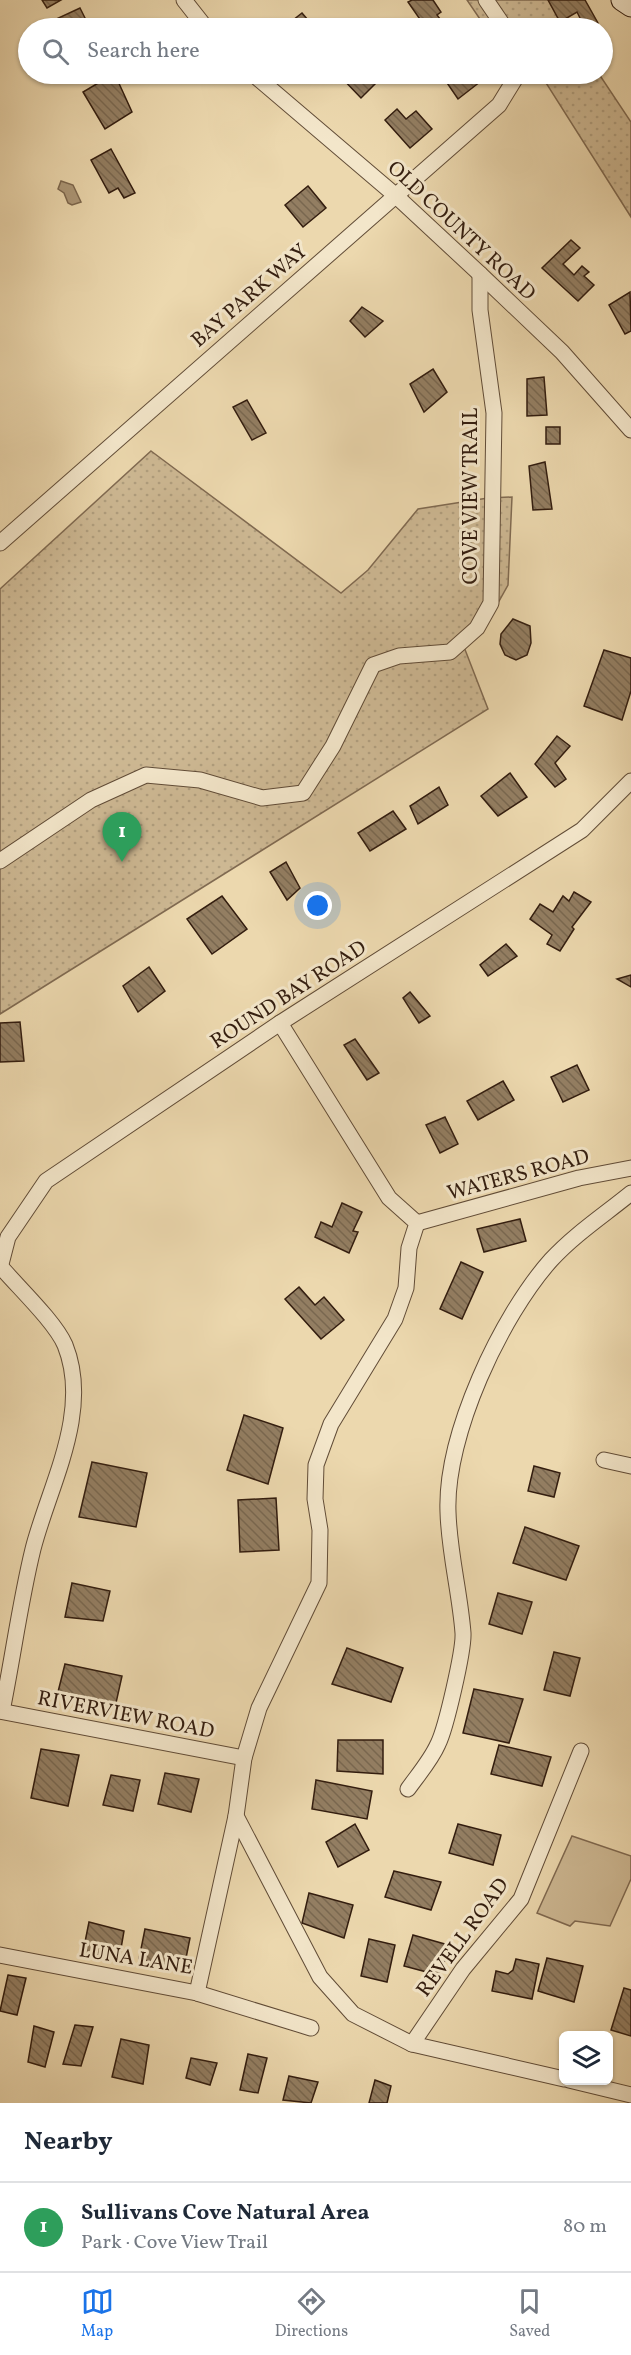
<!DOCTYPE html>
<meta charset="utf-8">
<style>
:root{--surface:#fff;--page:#f2f2f3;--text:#1f2937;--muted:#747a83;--line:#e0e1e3;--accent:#1a73e8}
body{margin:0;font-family:Vollkorn,serif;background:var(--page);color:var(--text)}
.controls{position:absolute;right:18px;bottom:18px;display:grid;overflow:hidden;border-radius:9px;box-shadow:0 2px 4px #0004}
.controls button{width:54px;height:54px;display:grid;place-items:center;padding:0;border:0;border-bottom:2px solid var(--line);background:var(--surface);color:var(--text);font:30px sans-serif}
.you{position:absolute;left:318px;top:906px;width:21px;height:21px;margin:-15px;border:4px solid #fff;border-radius:50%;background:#1a73e8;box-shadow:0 0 0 9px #1a73e833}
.badge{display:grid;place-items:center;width:39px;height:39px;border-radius:50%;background:var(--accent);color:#fff;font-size:20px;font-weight:700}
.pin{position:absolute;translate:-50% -50px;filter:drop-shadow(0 2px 3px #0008)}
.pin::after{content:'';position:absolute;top:32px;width:21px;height:18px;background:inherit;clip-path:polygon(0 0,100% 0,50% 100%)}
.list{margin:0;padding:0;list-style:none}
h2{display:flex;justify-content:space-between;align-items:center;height:78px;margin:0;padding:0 24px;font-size:26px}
h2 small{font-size:20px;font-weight:400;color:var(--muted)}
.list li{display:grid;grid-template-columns:39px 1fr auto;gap:18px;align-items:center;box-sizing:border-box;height:90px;padding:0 24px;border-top:2px solid var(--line)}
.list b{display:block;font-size:22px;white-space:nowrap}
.list p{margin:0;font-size:20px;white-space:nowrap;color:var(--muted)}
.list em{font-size:20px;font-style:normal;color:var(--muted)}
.icon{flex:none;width:33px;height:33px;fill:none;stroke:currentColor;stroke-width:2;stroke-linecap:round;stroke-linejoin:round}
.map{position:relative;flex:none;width:631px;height:2103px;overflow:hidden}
.search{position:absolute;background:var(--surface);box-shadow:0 2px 4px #0004;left:18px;right:18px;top:18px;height:66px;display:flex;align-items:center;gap:15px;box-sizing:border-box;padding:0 21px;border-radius:33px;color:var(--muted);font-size:22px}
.sheet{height:168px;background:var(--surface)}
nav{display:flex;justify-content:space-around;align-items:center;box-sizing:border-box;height:84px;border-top:2px solid var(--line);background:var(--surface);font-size:16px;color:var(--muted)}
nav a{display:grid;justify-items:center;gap:3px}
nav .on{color:var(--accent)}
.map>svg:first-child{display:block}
.green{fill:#cdb893;stroke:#806a51;stroke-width:1.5}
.park{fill:url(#park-dots);stroke:#806a51;stroke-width:1.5}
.water{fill:#ad9878;stroke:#7c674e;stroke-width:1.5}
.building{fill:url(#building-back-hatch);stroke:#331d0f;stroke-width:1.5}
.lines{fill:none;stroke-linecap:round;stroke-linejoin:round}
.street-casing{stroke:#614c37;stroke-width:17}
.secondary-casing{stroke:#331d0f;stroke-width:23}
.street{stroke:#f3e6ca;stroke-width:15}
.secondary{stroke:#f3e6ca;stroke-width:21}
.labels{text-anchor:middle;stroke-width:6;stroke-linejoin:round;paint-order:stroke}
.street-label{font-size:21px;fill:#331d0f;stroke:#f3e6ca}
</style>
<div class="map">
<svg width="631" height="2103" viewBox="0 0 631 2103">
<defs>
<pattern id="park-dots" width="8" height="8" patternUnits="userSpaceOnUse" patternTransform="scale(1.5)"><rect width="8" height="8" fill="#cdb893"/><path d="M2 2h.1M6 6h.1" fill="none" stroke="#b09e7e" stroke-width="1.8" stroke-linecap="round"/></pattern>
<pattern id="building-back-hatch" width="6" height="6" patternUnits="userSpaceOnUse" patternTransform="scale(1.5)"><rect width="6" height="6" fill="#937e62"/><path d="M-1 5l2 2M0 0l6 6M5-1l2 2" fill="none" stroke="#79674f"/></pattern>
</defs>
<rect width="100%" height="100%" fill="#ecd8ae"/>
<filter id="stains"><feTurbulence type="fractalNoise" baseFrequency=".00333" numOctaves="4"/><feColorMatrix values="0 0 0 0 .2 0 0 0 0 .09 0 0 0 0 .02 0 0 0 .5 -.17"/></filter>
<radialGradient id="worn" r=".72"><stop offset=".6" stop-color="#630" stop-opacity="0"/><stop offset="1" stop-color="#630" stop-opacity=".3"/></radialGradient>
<polygon class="green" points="572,1836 631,1856 631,1879 610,1926 575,1921 570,1926 537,1913"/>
<g class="park">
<polygon points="467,0 552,0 570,28 486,28"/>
<polygon points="532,74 599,74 631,122 631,217 543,78"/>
<polygon points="151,451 341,593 368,570 418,509 488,498 512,497 508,585 489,619 464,647 488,709 0,1014 0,589"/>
</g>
<polygon class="water" points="61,181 73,185 81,202 72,205 68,203 64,193 58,189"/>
<g class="building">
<polygon points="42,0 61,0 47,8"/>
<polygon points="412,0 433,0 441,12 437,15 446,27 426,28 408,2"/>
<polygon points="548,0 585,0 598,23 585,28 577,12 560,22"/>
<polygon points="80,8 90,28 58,28 54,20"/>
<polygon points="302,13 314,27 317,24 321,28 283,28"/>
<polygon points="338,74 373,74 379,80 361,98"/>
<polygon points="441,74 481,74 485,78 458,99"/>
<polygon points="110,76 114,81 117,79 132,112 105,129 83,92"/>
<polygon points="397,109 406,119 416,111 432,129 410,148 385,120"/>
<polygon points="111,149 135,193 124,198 118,188 109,193 91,160"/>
<polygon points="308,186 326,208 303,227 285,205"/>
<polygon points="571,240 580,248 563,264 574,275 582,266 589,272 584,276 594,285 578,301 542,268"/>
<polygon points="630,292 631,331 625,334 609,305"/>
<polygon points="362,307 383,321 365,337 350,321"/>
<polygon points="433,369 447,392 424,412 410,384"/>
<polygon points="544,377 547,415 527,416 527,379"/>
<polygon points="247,400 266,433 252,440 233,407"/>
<rect x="546" y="427" width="14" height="17"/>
<polygon points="545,462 552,509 533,510 529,466"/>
<polygon points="513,619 530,626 531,643 527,655 516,660 505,655 500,644 501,634"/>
<polygon points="604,650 631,658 631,691 622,720 584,706"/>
<polygon points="557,736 570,746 555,763 566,779 555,787 535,764"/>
<polygon points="510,773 527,797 498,816 481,796"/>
<polygon points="439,787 448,805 418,824 410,806"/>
<polygon points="393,811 406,829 370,851 358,833"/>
<polygon points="286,862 300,888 287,900 270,872"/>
<polygon points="574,892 591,902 572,927 574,929 560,951 547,944 552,935 530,919 540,904 553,912 563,896 569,901"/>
<polygon points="222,896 247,929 212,954 187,919"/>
<polygon points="506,944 517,956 488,976 480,965"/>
<polygon points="149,967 165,991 138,1012 123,986"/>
<polygon points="631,975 631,987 617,979"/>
<polygon points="410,992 430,1016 419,1023 403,998"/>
<polygon points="20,1022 24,1061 0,1062 0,1023"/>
<polygon points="355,1039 379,1073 367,1080 344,1045"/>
<polygon points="577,1065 589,1090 563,1102 551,1077"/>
<polygon points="503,1081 514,1100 478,1120 467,1101"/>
<polygon points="445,1117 458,1144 440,1153 426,1125"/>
<polygon points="342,1203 362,1212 353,1231 358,1232 349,1253 315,1237 321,1222 332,1227"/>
<polygon points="520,1219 526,1241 484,1252 477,1229"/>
<polygon points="461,1262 483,1272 462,1319 440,1309"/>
<polygon points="299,1287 315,1305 324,1297 344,1320 321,1339 285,1299"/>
<polygon points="244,1415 283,1428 268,1484 227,1470"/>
<polygon points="92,1462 147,1473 136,1527 79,1517"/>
<polygon points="534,1466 560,1473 554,1497 528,1491"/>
<polygon points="276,1498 279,1550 240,1552 238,1500"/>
<polygon points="525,1527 579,1546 566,1580 513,1563"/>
<polygon points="72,1583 110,1591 103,1621 65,1617"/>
<polygon points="498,1593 532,1602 522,1634 489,1624"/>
<polygon points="347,1648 403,1668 391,1702 332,1684"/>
<polygon points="554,1652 580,1658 570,1696 544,1690"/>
<polygon points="65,1664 122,1676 116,1703 58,1692"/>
<polygon points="474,1689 523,1699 509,1743 463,1733"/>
<polygon points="338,1740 383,1740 383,1774 337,1771"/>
<polygon points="499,1745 551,1757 542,1786 491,1774"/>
<polygon points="41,1749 79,1755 68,1806 31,1798"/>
<polygon points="165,1773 199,1779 191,1812 158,1804"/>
<polygon points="111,1775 140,1780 133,1811 103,1805"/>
<polygon points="316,1780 372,1791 367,1819 312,1809"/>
<polygon points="355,1824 369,1850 338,1867 326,1842"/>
<polygon points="458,1824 501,1835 493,1865 449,1853"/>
<polygon points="394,1871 441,1882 431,1910 385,1897"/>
<polygon points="309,1893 353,1905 344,1938 302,1923"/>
<polygon points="89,1922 124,1931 119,1960 83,1952"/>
<polygon points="145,1929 190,1938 184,1968 139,1959"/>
<polygon points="413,1935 452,1946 438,1975 404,1966"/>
<polygon points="369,1939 395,1945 387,1982 361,1976"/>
<polygon points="547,1958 583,1966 574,2002 538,1991"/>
<polygon points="516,1959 539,1964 532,1999 492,1991 496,1971 508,1974 513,1970"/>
<polygon points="8,1975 26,1978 17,2015 0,2011"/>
<polygon points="624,1988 631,1990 631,2036 611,2030"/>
<polygon points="75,2025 93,2027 81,2066 63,2064"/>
<polygon points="34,2026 54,2032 45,2067 28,2062"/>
<polygon points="121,2039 149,2045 143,2084 112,2077"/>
<polygon points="248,2054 267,2058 258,2093 240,2090"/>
<polygon points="191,2058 217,2063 210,2085 186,2078"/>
<polygon points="289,2076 318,2082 311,2103 283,2100"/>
<polygon points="375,2080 391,2086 387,2103 369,2103"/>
</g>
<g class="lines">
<g class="street-casing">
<g id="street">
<polyline points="184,0 206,28"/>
<polyline points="486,0 505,28"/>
<polyline points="253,74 395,195 480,274 562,352 631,430"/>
<polyline points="0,543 499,105 518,74"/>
<polyline points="0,861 91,800 146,775 200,780 262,798 303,793 333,746 373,665 399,656 450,652 477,628 491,603 494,413 480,310 480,274"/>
<polyline points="417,1223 579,1178 631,1168"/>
<path d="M 1,1267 C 19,1288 55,1322 65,1345 C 92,1412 49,1486 33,1549 C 20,1602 13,1657 2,1711"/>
<polyline points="0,1268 8,1237 46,1181 280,1023 582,830 631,781"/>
<polyline points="604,1460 631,1466"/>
<polyline points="0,1711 244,1758"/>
<path d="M 408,1789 C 418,1775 431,1760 438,1744 C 446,1728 464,1650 463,1633 C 460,1593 449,1552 448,1512 C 445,1435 501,1316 551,1260 C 575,1234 604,1215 631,1193"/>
<polyline points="236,1816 320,1977 353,2014 412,2044 564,2079"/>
<polyline points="0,1955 197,1993 311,2028"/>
<polyline points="197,1993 236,1816 244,1758 259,1708 319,1583 320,1530 315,1499 316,1465 331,1424 395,1319 406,1288 409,1248 417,1223 389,1198 280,1023"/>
<polyline points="412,2044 463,1969 521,1899 581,1751"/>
<polyline points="569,2080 631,2095"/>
</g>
</g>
<g class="secondary-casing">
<polyline id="secondary" points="622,0 631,6"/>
</g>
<use href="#street" class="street"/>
<use href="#secondary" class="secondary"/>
</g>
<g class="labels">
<g class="street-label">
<text transform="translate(462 230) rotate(43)" y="7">OLD COUNTY ROAD</text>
<text transform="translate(249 295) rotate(-41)" y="7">BAY PARK WAY</text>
<text transform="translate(470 496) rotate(-90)" y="7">COVE VIEW TRAIL</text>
<text transform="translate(288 994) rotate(-33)" y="7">ROUND BAY ROAD</text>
<text transform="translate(518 1174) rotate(-15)" y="7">WATERS ROAD</text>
<text transform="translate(126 1714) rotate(11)" y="7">RIVERVIEW ROAD</text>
<text transform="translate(462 1937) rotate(-54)" y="7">REVELL ROAD</text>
<text transform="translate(136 1958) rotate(9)" y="7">LUNA LANE</text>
</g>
</g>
<rect width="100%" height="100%" filter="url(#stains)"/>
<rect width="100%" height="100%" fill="url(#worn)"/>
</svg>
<div class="controls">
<button><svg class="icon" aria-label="layers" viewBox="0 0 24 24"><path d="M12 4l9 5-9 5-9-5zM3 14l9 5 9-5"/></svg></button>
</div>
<div class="you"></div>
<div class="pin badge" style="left:122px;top:862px;background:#2e9e5b">1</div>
<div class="search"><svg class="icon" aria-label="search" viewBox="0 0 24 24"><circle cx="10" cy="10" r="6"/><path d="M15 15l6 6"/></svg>Search here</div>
</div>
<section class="sheet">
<h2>Nearby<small></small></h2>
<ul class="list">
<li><span class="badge" style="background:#2e9e5b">1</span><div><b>Sullivans Cove Natural Area</b><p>Park · Cove View Trail</p></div><em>80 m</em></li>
</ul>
</section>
<nav>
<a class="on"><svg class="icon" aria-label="map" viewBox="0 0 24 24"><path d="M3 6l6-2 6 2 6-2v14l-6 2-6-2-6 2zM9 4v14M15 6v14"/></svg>Map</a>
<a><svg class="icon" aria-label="directions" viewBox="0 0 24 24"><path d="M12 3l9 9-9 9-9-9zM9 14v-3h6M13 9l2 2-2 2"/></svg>Directions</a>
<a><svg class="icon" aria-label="saved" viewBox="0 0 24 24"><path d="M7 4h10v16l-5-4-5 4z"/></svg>Saved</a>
</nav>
